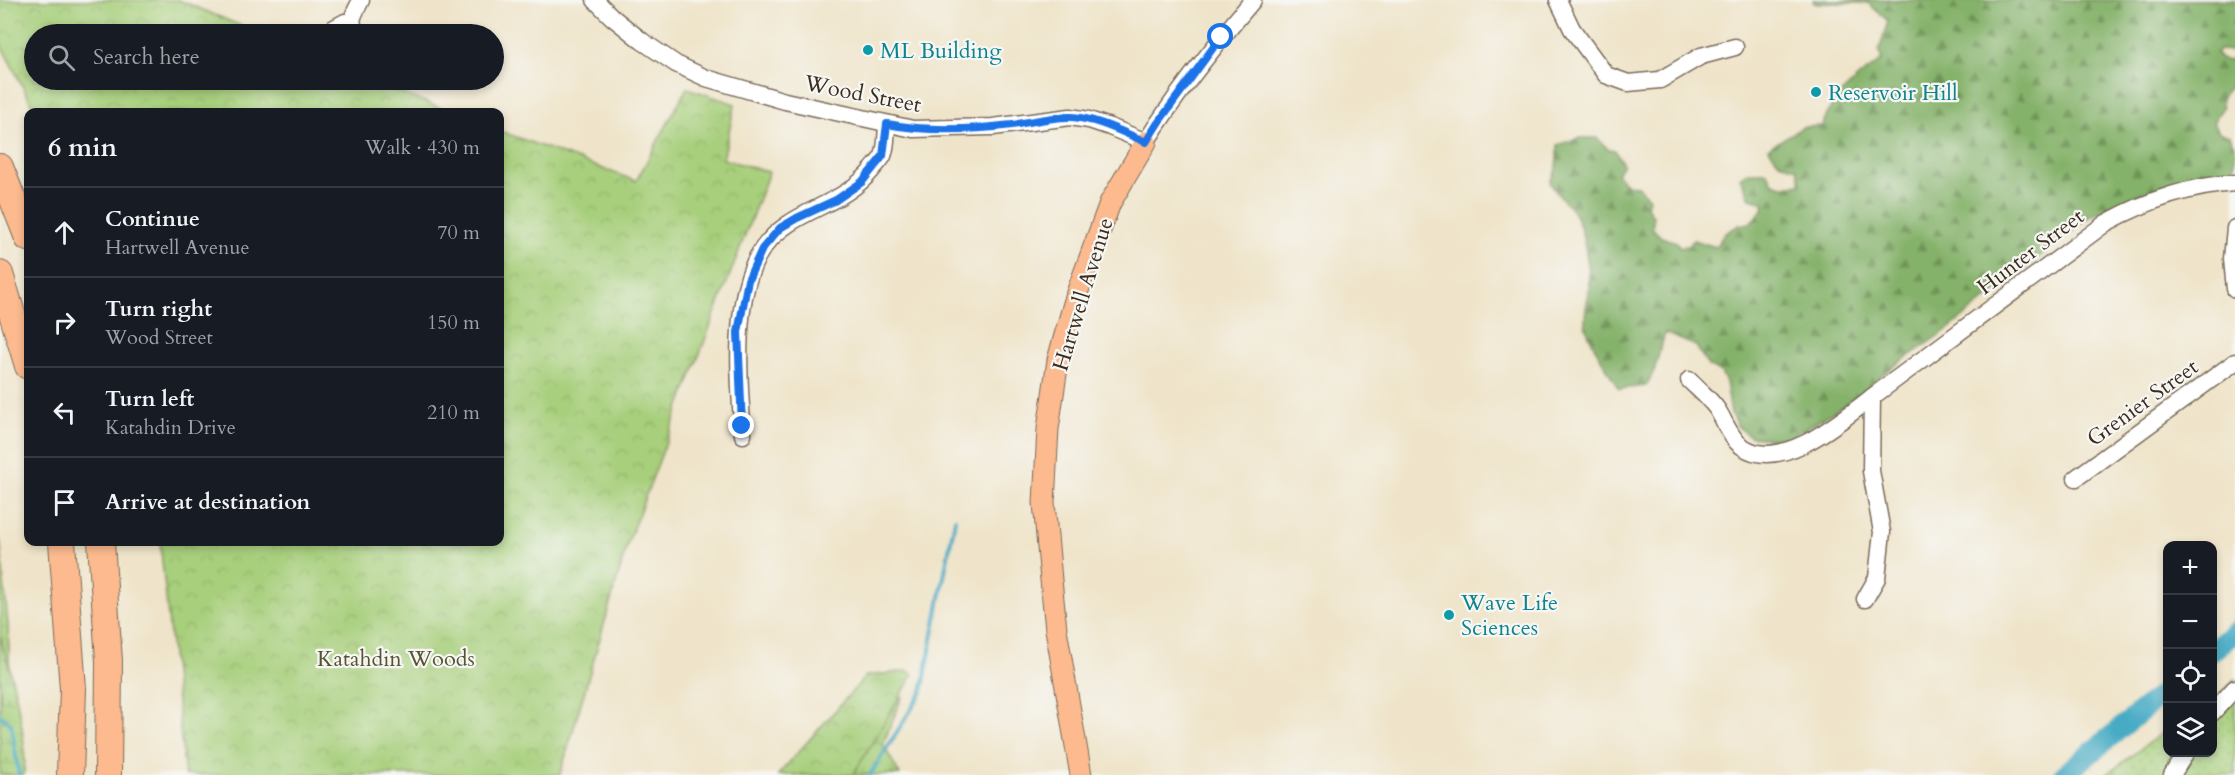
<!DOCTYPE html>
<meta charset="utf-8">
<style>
:root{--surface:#171b24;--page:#242831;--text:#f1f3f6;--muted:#9ea1a6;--line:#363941}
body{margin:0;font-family:Cardo,serif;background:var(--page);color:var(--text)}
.controls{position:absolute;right:18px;bottom:18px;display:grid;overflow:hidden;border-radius:12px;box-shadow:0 3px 9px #0003}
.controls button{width:54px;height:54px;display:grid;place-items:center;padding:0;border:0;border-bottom:2px solid var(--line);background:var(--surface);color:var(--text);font:30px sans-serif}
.stop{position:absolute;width:18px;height:18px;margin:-14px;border:4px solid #1a73e8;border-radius:50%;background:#fff}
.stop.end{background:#1a73e8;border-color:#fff;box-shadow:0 2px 6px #0008}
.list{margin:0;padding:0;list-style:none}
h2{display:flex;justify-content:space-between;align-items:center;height:78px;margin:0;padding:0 24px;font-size:26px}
h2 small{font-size:20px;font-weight:400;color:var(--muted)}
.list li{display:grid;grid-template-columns:39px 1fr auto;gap:18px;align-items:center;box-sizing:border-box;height:90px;padding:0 24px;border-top:2px solid var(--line)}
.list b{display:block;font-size:22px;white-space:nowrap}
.list p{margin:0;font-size:20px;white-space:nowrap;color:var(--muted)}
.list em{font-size:20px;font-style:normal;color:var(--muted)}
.icon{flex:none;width:33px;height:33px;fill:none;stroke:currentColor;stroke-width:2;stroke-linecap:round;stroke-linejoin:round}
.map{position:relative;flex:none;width:2235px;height:775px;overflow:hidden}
.search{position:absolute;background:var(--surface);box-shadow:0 3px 9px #0003;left:24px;top:24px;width:480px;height:66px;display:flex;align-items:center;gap:15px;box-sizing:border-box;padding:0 21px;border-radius:33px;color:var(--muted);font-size:22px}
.panel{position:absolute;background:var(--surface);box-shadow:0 3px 9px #0003;left:24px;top:108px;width:480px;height:438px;border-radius:12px}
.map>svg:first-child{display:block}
.grass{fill:url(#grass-dots);stroke:#717c4c;stroke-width:1.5}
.forest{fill:url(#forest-firs);stroke:#606e44;stroke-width:1.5}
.wetland{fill:url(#wetland-marsh);stroke:#717c4c;stroke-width:1.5}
.park{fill:url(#park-crowns);stroke:#717c4c;stroke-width:1.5}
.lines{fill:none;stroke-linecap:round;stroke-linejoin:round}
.stream{stroke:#46abc5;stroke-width:4}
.river{stroke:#46abc5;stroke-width:21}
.minor-casing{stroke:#7a6b5a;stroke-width:19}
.major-casing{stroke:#7a6b5a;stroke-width:23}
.highway-casing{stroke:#7a6b5a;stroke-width:28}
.minor{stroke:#fff;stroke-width:16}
.major{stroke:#fcba8e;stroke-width:21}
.highway{stroke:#fcba8e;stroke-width:26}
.route{stroke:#1a73e8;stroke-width:8}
.culture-dot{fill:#0f9aa8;stroke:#f6f6f2;stroke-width:2}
.labels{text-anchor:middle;stroke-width:4.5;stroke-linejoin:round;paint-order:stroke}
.culture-label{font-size:22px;fill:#0d838f;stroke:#f6f6f2;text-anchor:start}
.street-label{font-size:22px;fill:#3b2a1e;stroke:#f6f6f2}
.park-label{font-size:22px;fill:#565335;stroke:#f6f6f2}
</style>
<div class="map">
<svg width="2235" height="775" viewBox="0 0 2235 775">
<defs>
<pattern id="grass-dots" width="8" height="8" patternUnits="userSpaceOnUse" patternTransform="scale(1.5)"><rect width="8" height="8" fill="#a7cf7b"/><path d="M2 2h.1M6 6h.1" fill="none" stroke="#91b26a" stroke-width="1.8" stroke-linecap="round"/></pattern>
<pattern id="forest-firs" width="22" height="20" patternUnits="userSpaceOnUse" patternTransform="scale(1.5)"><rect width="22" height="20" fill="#85b26b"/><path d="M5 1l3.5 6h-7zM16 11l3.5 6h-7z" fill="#6e9157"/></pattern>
<pattern id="wetland-marsh" width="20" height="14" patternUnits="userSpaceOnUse" patternTransform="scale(1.5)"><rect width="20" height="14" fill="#a7cf7b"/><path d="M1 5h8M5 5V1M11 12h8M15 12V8" fill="none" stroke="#91b26a"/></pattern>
<pattern id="park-crowns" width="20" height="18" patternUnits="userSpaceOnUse" patternTransform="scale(1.5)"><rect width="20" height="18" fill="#a7cf7b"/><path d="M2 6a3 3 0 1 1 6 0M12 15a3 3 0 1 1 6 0" fill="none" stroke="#91b26a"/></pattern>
</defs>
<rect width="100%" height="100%" fill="#f6f6f2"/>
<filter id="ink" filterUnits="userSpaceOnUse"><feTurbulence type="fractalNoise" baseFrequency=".0167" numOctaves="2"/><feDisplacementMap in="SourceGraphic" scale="12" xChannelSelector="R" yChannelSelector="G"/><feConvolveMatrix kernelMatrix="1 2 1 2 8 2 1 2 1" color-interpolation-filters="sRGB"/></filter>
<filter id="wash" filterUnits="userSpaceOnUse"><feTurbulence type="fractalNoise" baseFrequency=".008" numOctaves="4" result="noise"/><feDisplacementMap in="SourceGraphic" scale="24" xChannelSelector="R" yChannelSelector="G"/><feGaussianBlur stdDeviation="1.35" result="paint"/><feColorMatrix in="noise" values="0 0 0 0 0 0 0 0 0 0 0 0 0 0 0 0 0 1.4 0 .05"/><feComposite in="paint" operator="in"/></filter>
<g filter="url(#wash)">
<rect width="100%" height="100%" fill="#efe4c9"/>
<g class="grass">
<polygon points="0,539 8,625 11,706 0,764"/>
<polygon points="2235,679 2235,775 2106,775 2167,729 2168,752 2212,752 2213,703"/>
</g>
<path class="forest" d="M 1813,0 L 2235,0 L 2235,51 L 2220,50 L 2216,53 L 2220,58 L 2227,61 L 2235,59 L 2235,82 C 2228,91 2218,95 2223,107 L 2213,123 L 2220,133 L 2230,136 L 2235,146 L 2235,168 L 2211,176 L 2170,184 L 2133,196 L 2091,216 L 1951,327 L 1886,372 L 1859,395 L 1824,418 L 1784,440 L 1751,437 L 1737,426 L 1731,413 L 1726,383 L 1721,372 L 1708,366 L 1696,346 L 1665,333 L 1654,371 L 1646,386 L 1619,389 C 1611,375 1587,339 1585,323 C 1584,310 1590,296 1589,282 C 1589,265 1584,234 1577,219 C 1571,204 1556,196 1550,182 L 1556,170 L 1558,145 L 1579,138 L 1597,138 L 1608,149 L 1615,150 L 1623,164 L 1617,174 L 1628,185 L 1638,186 L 1649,199 L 1647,206 L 1653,216 L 1653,229 L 1661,237 L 1677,242 L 1680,248 L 1690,245 L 1693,240 L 1716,247 L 1724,234 L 1739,225 L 1750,223 L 1764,208 L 1762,201 L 1750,198 L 1740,178 L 1748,172 L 1767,172 L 1773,183 L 1782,186 L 1801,184 L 1797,168 L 1780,163 L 1768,148 L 1803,127 L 1822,126 L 1834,100 L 1859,77 L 1882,60 L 1879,51 L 1888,21 L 1868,3 L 1814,3 Z"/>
<g class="wetland">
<path d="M 0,636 C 12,676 28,734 24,775 L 0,775 Z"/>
<polygon points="882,678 902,697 883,744 900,775 789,775"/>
</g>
<g class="park">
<polygon points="0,0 179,0 261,34 34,34 34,80 368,80 451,112 36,112 0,43"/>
<polygon points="687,88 735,104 723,159 769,172 628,542 560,775 185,775 160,542 500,542 500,131 636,181"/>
<polygon points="908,671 913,675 853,775 778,775 866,676"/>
</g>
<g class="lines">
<g class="stream">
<polyline points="0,715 11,725 19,775"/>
<polyline points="870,775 922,692 955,519"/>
</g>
<g class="river">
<polyline points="2212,651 2235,632"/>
<polyline points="2064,775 2168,689"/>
</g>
</g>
</g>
<g filter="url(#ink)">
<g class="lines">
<g class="minor-casing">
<g id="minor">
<path d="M 595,0 L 612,17 L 642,41 L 676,64 L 706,78 L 785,101 L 913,129 L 993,127 L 1070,117 L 1089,120 L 1110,127 L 1146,142 C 1177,92 1215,45 1253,0"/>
<polyline points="1558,0 1572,29 1606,75 1628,83 1660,80 1701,56 1735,47"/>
<polyline points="329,34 334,28 345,22 351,24"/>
<path d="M 357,34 C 348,19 354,15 361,0"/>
<polyline points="2235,228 2232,259 2235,289"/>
<path d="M 1689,380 C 1698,389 1710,399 1717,409 C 1725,421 1731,440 1743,447 C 1782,473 1843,419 1872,397"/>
<path d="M 743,435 C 739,384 731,292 763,248 C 792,208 839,209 872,170 C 875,166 881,160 883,156 C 887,146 886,134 887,124"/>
<polyline points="2076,478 2235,362"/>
<path d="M 1865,599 L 1877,578 L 1882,532 L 1871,471 L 1872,397 L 2106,223 C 2146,201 2189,186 2235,183"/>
<polyline points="2212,713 2235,688"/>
<polyline points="2172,775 2186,752"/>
</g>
</g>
<g class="major-casing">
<polyline id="major" points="1081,775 1056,629 1051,580 1044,503 1048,429 1058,360 1077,293 1110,203 1146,142"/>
</g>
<g class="highway-casing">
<g id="highway">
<polyline points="0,167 28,238"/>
<polyline points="0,274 28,366"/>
<polyline points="62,542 73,689 70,775"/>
<polyline points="101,542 109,661 108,775"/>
</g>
</g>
<use href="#minor" class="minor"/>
<use href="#major" class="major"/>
<use href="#highway" class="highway"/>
</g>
</g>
<g class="lines" filter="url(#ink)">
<path class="route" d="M 742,426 L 738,332 L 748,280 L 762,249 L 780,228 L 797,218 L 836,200 L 862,182 L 883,156 L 887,124 C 928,132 971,130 1012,125 C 1032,122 1052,116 1072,117 C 1098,119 1122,132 1146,142 L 1158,123 L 1221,37"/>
</g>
<g class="culture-dot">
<circle cx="868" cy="50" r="6"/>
<circle cx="1816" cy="92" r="6"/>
<circle cx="1449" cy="615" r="6"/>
</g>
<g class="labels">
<g class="culture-label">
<text x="880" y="58">ML Building</text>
<text x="1828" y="100">Reservoir Hill</text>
<text x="1461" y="610">Wave Life<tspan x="1461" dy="25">Sciences</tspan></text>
</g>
<g class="street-label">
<text transform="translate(863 93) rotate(11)" y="8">Wood Street</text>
<text transform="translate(2030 251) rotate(-37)" y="8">Hunter Street</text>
<text transform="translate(1082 294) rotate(-73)" y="8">Hartwell Avenue</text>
<text transform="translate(2142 402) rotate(-36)" y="8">Grenier Street</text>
</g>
<g class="park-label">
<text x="396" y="666">Katahdin Woods</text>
</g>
</g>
</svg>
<div class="controls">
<button>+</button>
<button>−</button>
<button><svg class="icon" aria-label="locate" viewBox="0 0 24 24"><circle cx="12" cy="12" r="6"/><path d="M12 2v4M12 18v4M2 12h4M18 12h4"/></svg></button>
<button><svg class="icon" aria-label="layers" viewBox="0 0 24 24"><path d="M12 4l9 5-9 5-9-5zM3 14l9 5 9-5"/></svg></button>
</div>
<div class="stop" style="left:1221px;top:37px"></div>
<div class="stop end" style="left:742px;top:426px"></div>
<div class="search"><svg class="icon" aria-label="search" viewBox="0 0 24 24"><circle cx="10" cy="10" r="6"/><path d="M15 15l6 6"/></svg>Search here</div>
<section class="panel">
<h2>6 min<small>Walk · 430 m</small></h2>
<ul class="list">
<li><svg class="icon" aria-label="ahead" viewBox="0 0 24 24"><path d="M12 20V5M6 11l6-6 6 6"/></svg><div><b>Continue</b><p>Hartwell Avenue</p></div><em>70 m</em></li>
<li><svg class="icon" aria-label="right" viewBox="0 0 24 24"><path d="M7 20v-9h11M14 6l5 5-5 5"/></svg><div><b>Turn right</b><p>Wood Street</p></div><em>150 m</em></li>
<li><svg class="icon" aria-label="left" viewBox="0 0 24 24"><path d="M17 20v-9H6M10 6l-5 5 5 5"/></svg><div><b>Turn left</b><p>Katahdin Drive</p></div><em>210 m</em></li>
<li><svg class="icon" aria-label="arrive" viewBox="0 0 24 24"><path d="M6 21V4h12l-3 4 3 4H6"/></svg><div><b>Arrive at destination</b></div></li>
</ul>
</section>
</div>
